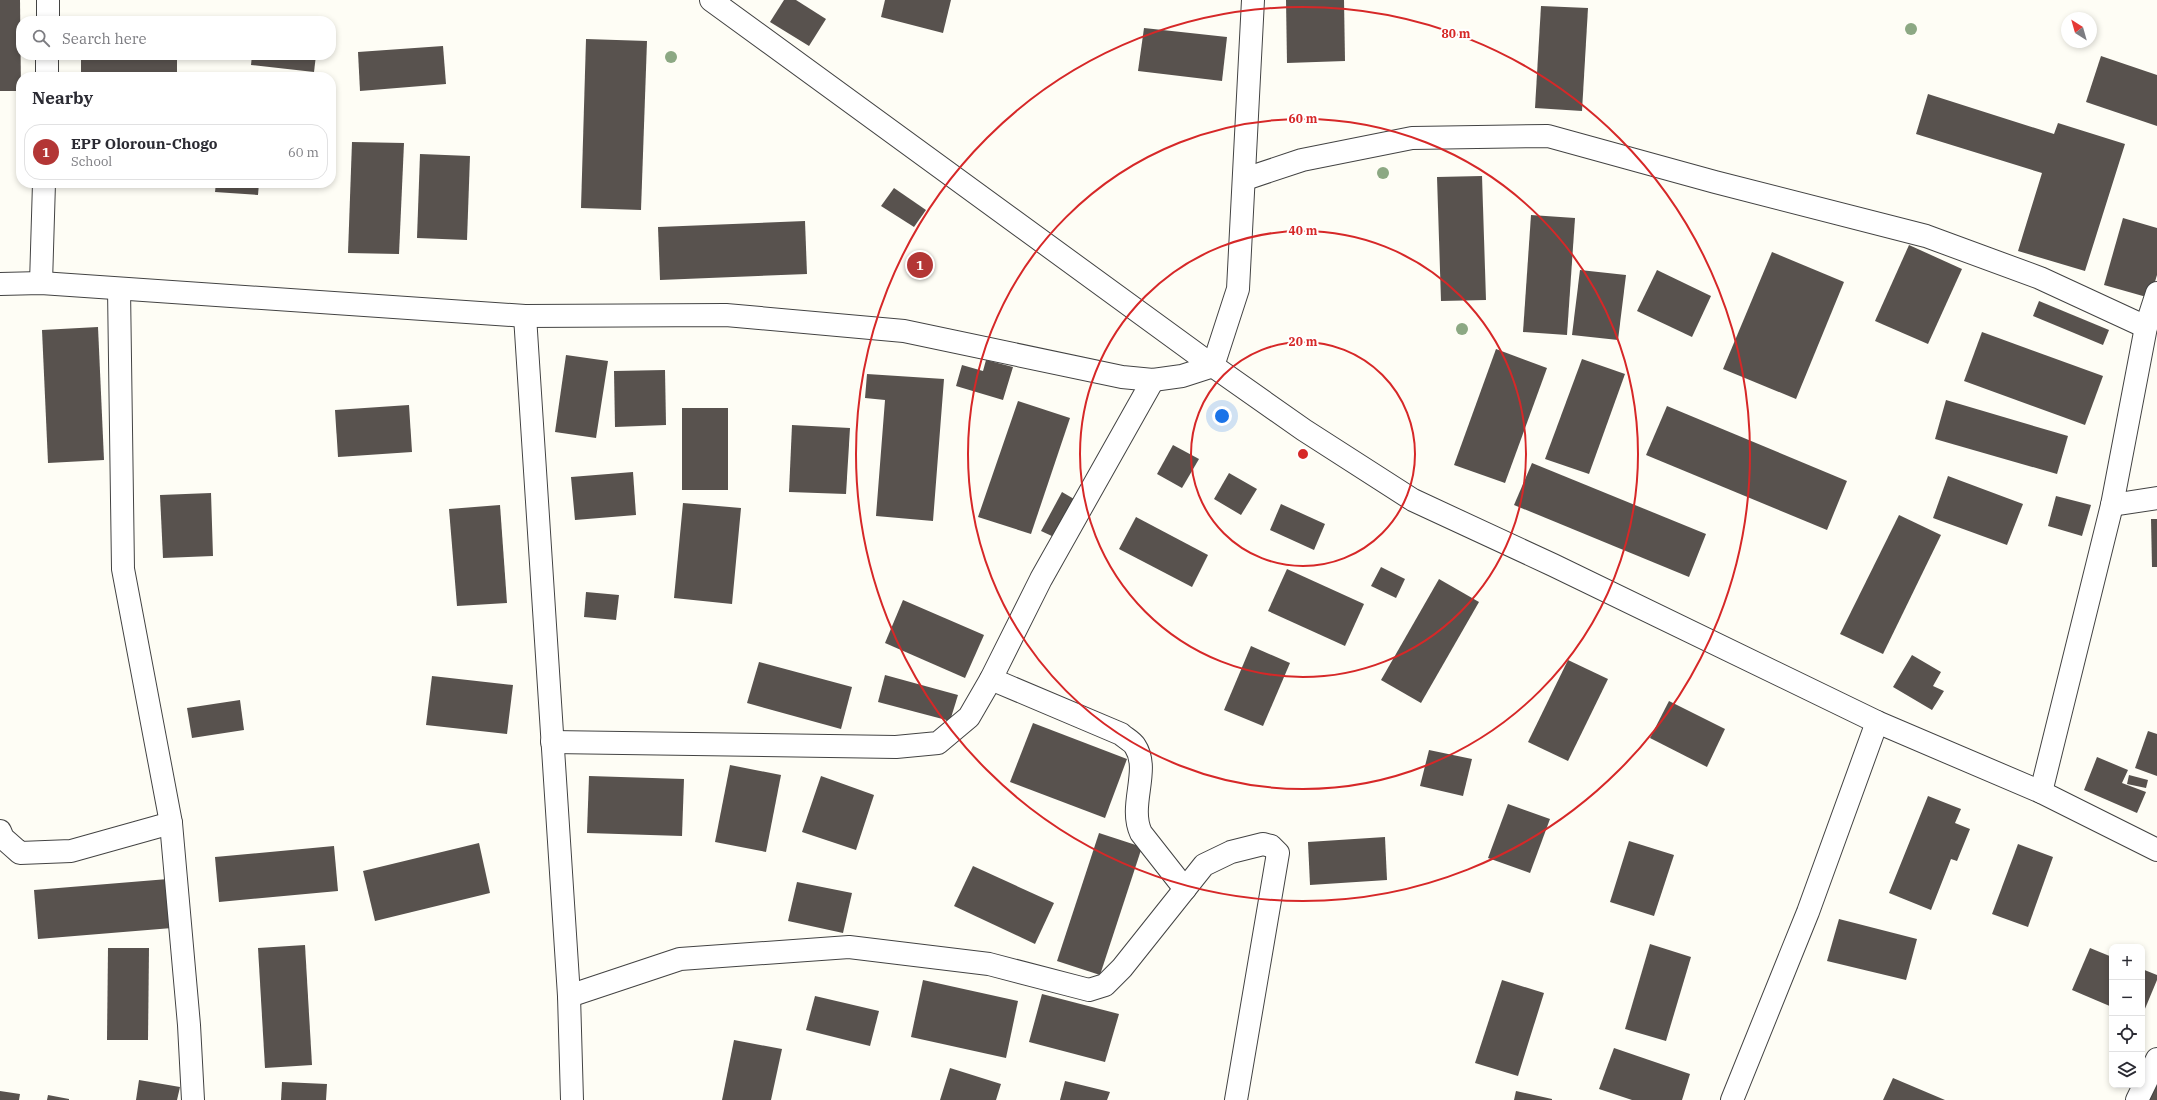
<!DOCTYPE html>
<meta charset="utf-8">
<style>
:root{--surface:#fff;--page:#f2f2f3;--text:#2b2b33;--muted:#7c7c81;--line:#e1e1e2;--accent:#b33635}
body{margin:0;font-family:"IBM Plex Serif",serif;background:var(--page);color:var(--text)}
.controls{position:absolute;right:12px;bottom:12px;display:grid;overflow:hidden;border-radius:8px;box-shadow:0 2px 6px #0003}
.controls button{width:36px;height:36px;display:grid;place-items:center;padding:0;border:0;border-bottom:1px solid var(--line);background:var(--surface);color:var(--text);font:20px sans-serif}
.compass{position:absolute;left:2061px;top:12px;width:36px;height:36px;border-radius:50%;background:var(--surface);box-shadow:0 2px 6px #0003;rotate:323deg}
.you{position:absolute;left:1222px;top:416px;width:14px;height:14px;margin:-10px;border:3px solid #fff;border-radius:50%;background:#1a73e8;box-shadow:0 0 0 6px #1a73e833}
.badge{display:grid;place-items:center;width:26px;height:26px;border-radius:50%;background:var(--accent);color:#fff;font-size:13px;font-weight:700}
.pin{position:absolute;translate:-50% -50%;border:2px solid #fff;box-shadow:0 1px 4px #0006}
.list{margin:0;padding:0;list-style:none}
h2{display:flex;justify-content:space-between;align-items:center;height:52px;margin:0;padding:0 16px;font-size:17px}
h2 small{font-size:13px;font-weight:400;color:var(--muted)}
.list li{display:grid;grid-template-columns:26px 1fr auto;gap:12px;align-items:center;box-sizing:border-box;height:56px;margin:0 8px 8px;padding:0 8px;border:1px solid var(--line);border-radius:16px}
.list b{display:block;font-size:15px;white-space:nowrap}
.list p{margin:0;font-size:13px;white-space:nowrap;color:var(--muted)}
.list em{font-size:13px;font-style:normal;color:var(--muted)}
.icon{flex:none;width:22px;height:22px;fill:none;stroke:currentColor;stroke-width:2;stroke-linecap:round;stroke-linejoin:round}
.map{position:relative;flex:none;width:2157px;height:1100px;overflow:hidden}
.search{position:absolute;background:var(--surface);box-shadow:0 2px 6px #0003;left:16px;top:16px;width:320px;height:44px;display:flex;align-items:center;gap:10px;box-sizing:border-box;padding:0 14px;border-radius:16px;color:var(--muted);font-size:15px}
.panel{position:absolute;background:var(--surface);box-shadow:0 2px 6px #0003;left:16px;top:72px;width:320px;height:116px;border-radius:16px}
.map>svg:first-child{display:block}
.building{fill:#58524e}
.lines{fill:none;stroke-linecap:round;stroke-linejoin:round}
.minor-casing{stroke:#434343;stroke-width:24}
.tertiary-casing{stroke:#434343;stroke-width:24}
.minor{stroke:#fff;stroke-width:22}
.tertiary{stroke:#fff;stroke-width:22}
.tree{fill:#8ca883}
.ring{fill:none;stroke:#d62828;stroke-width:2}
.centre{fill:#d62828;stroke:#fff;stroke-width:2}
.ring-label{font-size:12px;text-anchor:middle;font-weight:bold;fill:#d62828;stroke:#fff;stroke-width:4;stroke-linejoin:round;paint-order:stroke}
</style>
<div class="map">
<svg width="2157" height="1100" viewBox="0 0 2157 1100">
<rect width="100%" height="100%" fill="#fefdf5"/>
<g class="building">
<polygon points="0,0 20,0 21,91 0,91"/>
<polygon points="784,0 796,0 826,19 809,46 770,22"/>
<polygon points="885,0 951,0 943,33 881,17"/>
<polygon points="1286,0 1344,0 1345,61 1287,63"/>
<polygon points="1541,6 1588,8 1582,111 1535,108"/>
<polygon points="1144,28 1227,37 1222,81 1138,71"/>
<polygon points="586,39 647,41 641,210 581,208"/>
<polygon points="443,46 446,84 360,91 358,52"/>
<rect x="81" y="55" width="96" height="22"/>
<polygon points="252,55 316,55 314,72 251,65"/>
<polygon points="2101,56 2157,75 2157,126 2086,102"/>
<polygon points="1928,94 2054,134 2058,123 2125,144 2085,271 2018,251 2042,173 1916,134"/>
<polygon points="352,142 404,143 399,254 348,253"/>
<polygon points="420,154 470,156 467,240 417,238"/>
<polygon points="1482,176 1486,300 1441,301 1437,177"/>
<polygon points="216,183 259,183 258,195 215,192"/>
<polygon points="894,188 926,210 914,227 881,206"/>
<polygon points="1531,215 1575,218 1567,335 1523,332"/>
<polygon points="2123,218 2157,228 2157,275 2150,298 2104,285"/>
<polygon points="805,221 807,274 660,280 658,227"/>
<polygon points="1909,245 1962,269 1928,344 1875,321"/>
<polygon points="1772,252 1844,282 1796,399 1723,369"/>
<polygon points="1580,270 1626,275 1618,340 1572,335"/>
<polygon points="1657,270 1711,296 1692,337 1637,311"/>
<polygon points="2039,301 2109,330 2103,345 2033,316"/>
<polygon points="98,327 104,460 48,463 42,330"/>
<polygon points="1982,332 2103,376 2085,425 1964,381"/>
<polygon points="1496,349 1547,368 1505,483 1454,465"/>
<polygon points="566,355 608,361 596,438 555,432"/>
<polygon points="1582,359 1625,374 1589,474 1545,459"/>
<polygon points="986,360 1013,367 1003,400 956,386 962,365 983,371"/>
<polygon points="665,370 666,425 615,427 614,371"/>
<polygon points="867,374 944,379 933,521 876,516 885,400 865,398"/>
<polygon points="1946,400 2068,436 2057,474 1935,439"/>
<polygon points="1018,401 1070,418 1031,534 978,517"/>
<polygon points="409,405 412,452 338,457 335,410"/>
<polygon points="1667,406 1847,481 1827,530 1646,455"/>
<rect x="682" y="408" width="46" height="82"/>
<polygon points="792,425 850,428 846,494 789,492"/>
<polygon points="1173,445 1199,459 1182,488 1157,474"/>
<polygon points="1532,463 1706,534 1689,577 1514,505"/>
<polygon points="633,472 636,515 575,520 571,477"/>
<polygon points="1229,473 1257,489 1241,515 1214,499"/>
<polygon points="1948,476 2023,504 2007,545 1933,518"/>
<polygon points="1062,492 1074,499 1054,537 1041,531"/>
<polygon points="211,493 213,556 163,558 160,495"/>
<polygon points="2056,496 2091,505 2082,536 2048,526"/>
<polygon points="683,503 741,508 732,604 674,598"/>
<polygon points="1281,504 1325,524 1314,550 1270,530"/>
<polygon points="500,505 507,603 457,606 449,509"/>
<polygon points="1899,515 1941,535 1883,654 1840,634"/>
<polygon points="1136,517 1208,555 1192,587 1119,549"/>
<polygon points="2151,519 2157,519 2157,567 2152,567"/>
<polygon points="1381,567 1405,579 1396,598 1371,586"/>
<polygon points="1287,569 1364,604 1345,646 1268,611"/>
<polygon points="1439,579 1479,602 1421,703 1381,680"/>
<polygon points="586,592 619,595 616,620 584,617"/>
<polygon points="903,600 984,635 965,678 885,643"/>
<polygon points="1251,646 1290,663 1263,726 1224,710"/>
<polygon points="1912,655 1941,672 1933,686 1944,691 1932,710 1893,687"/>
<polygon points="1568,660 1608,679 1568,761 1528,742"/>
<polygon points="759,662 852,687 841,729 747,703"/>
<polygon points="885,675 958,695 950,721 878,702"/>
<polygon points="432,676 513,685 507,734 426,725"/>
<polygon points="240,700 244,730 192,738 187,708"/>
<polygon points="1669,701 1725,729 1707,767 1650,738"/>
<polygon points="1033,723 1127,759 1105,818 1010,782"/>
<polygon points="2148,731 2157,734 2157,776 2135,768"/>
<polygon points="1429,750 1472,759 1463,796 1420,786"/>
<polygon points="2097,757 2128,770 2122,783 2146,792 2137,813 2084,790"/>
<polygon points="730,765 781,775 766,852 715,842"/>
<polygon points="2129,775 2148,780 2146,788 2127,784"/>
<polygon points="589,776 684,779 682,836 587,833"/>
<polygon points="821,776 874,795 856,850 802,832"/>
<polygon points="1928,796 1961,809 1955,823 1970,829 1957,861 1951,859 1931,910 1889,893"/>
<polygon points="1508,804 1550,819 1530,873 1488,858"/>
<polygon points="1099,833 1142,847 1100,975 1057,961"/>
<polygon points="1385,837 1387,880 1310,885 1308,842"/>
<polygon points="1629,841 1674,855 1654,916 1610,902"/>
<polygon points="479,843 490,893 375,921 363,871"/>
<polygon points="2018,844 2053,857 2028,927 1992,914"/>
<polygon points="334,846 338,891 219,902 215,857"/>
<polygon points="973,866 1054,903 1035,944 954,906"/>
<polygon points="168,879 172,928 38,939 34,890"/>
<polygon points="797,882 852,893 843,933 788,921"/>
<polygon points="1839,919 1917,939 1906,980 1827,961"/>
<polygon points="1650,944 1691,957 1666,1041 1625,1029"/>
<polygon points="305,945 312,1065 265,1068 258,948"/>
<polygon points="108,948 149,948 148,1040 107,1040"/>
<polygon points="2090,948 2112,957 2112,1007 2072,990"/>
<polygon points="2142,969 2157,975 2157,980 2142,1016"/>
<polygon points="923,980 1018,1001 1006,1058 911,1037"/>
<polygon points="1502,980 1544,993 1518,1076 1475,1063"/>
<polygon points="1042,994 1119,1014 1105,1062 1029,1042"/>
<polygon points="815,996 879,1011 870,1046 806,1030"/>
<polygon points="734,1040 782,1049 771,1100 722,1100"/>
<polygon points="1614,1048 1690,1074 1682,1100 1632,1100 1599,1089"/>
<polygon points="950,1068 1001,1084 996,1100 940,1100"/>
<polygon points="1893,1078 1945,1100 1883,1100"/>
<polygon points="139,1080 180,1087 177,1100 136,1100"/>
<polygon points="1065,1081 1110,1092 1107,1100 1060,1100"/>
<polygon points="282,1082 327,1084 326,1100 281,1100"/>
<polygon points="2157,1082 2157,1100 2149,1100"/>
<polygon points="0,1091 20,1094 19,1100 0,1100"/>
<polygon points="1516,1091 1552,1099 1552,1100 1514,1100"/>
<polygon points="48,1095 69,1099 69,1100 47,1100"/>
</g>
<g class="lines">
<g class="minor-casing">
<g id="minor">
<polyline points="48,21 48,0"/>
<polyline points="47,77 47,55"/>
<polyline points="1245,179 1302,160 1412,138 1548,136 1715,182 1926,236 2040,278 2146,327"/>
<polyline points="41,283 44,183"/>
<polyline points="0,284 41,283 525,316 726,315 904,331 1122,377 1153,380 1182,376 1213,366 1238,289 1253,0"/>
<polyline points="119,289 123,569 171,823 189,1025 193,1100"/>
<polyline points="525,316 569,996 572,1100"/>
<polyline points="2112,505 2157,498"/>
<path d="M 991,679 L 1121,734 C 1125,738 1132,741 1135,746 C 1151,770 1128,805 1141,833 L 1185,889"/>
<polyline points="552,742 896,747 938,743 969,717 991,679 1041,579 1153,380"/>
<polyline points="2041,792 2112,505 2146,327 2157,293"/>
<polyline points="0,831 3,838 20,853 71,851 171,823"/>
<polyline points="569,996 680,959 849,947 989,964 1089,990 1105,985 1122,968 1204,865 1231,852 1263,844 1271,846 1278,853 1236,1100"/>
<polyline points="1732,1100 1808,912 1877,722"/>
<polyline points="2137,1100 2157,1059"/>
</g>
</g>
<g class="tertiary-casing">
<polyline id="tertiary" points="711,0 1213,366 1304,430 1413,500 1553,565 1877,722 2041,792 2157,850"/>
</g>
<use href="#minor" class="minor"/>
<use href="#tertiary" class="tertiary"/>
</g>
<g class="tree">
<circle cx="1911" cy="29" r="6"/>
<circle cx="671" cy="57" r="6"/>
<circle cx="1383" cy="173" r="6"/>
<circle cx="1462" cy="329" r="6"/>
</g>
<g class="ring">
<circle cx="1303" cy="454" r="112"/>
<circle cx="1303" cy="454" r="223"/>
<circle cx="1303" cy="454" r="335"/>
<circle cx="1303" cy="454" r="447"/>
</g>
<circle cx="1303" cy="454" r="6" class="centre"/>
<g class="ring-label">
<text x="1456" y="38">80 m</text>
<text x="1303" y="123">60 m</text>
<text x="1303" y="235">40 m</text>
<text x="1303" y="346">20 m</text>
</g>
</svg>
<div class="controls">
<button>+</button>
<button>−</button>
<button><svg class="icon" aria-label="locate" viewBox="0 0 24 24"><circle cx="12" cy="12" r="6"/><path d="M12 2v4M12 18v4M2 12h4M18 12h4"/></svg></button>
<button><svg class="icon" aria-label="layers" viewBox="0 0 24 24"><path d="M12 4l9 5-9 5-9-5zM3 14l9 5 9-5"/></svg></button>
</div>
<svg class="compass" viewBox="-18 -18 36 36"><path d="M0-13l5 13h-10z" fill="#e53935"/><path d="M0 13l5-13h-10z" fill="#7c7c81"/></svg>
<div class="you"></div>
<div class="pin badge" style="left:920px;top:265px">1</div>
<div class="search"><svg class="icon" aria-label="search" viewBox="0 0 24 24"><circle cx="10" cy="10" r="6"/><path d="M15 15l6 6"/></svg>Search here</div>
<section class="panel">
<h2>Nearby<small></small></h2>
<ul class="list">
<li><span class="badge">1</span><div><b>EPP Oloroun-Chogo</b><p>School</p></div><em>60 m</em></li>
</ul>
</section>
</div>
